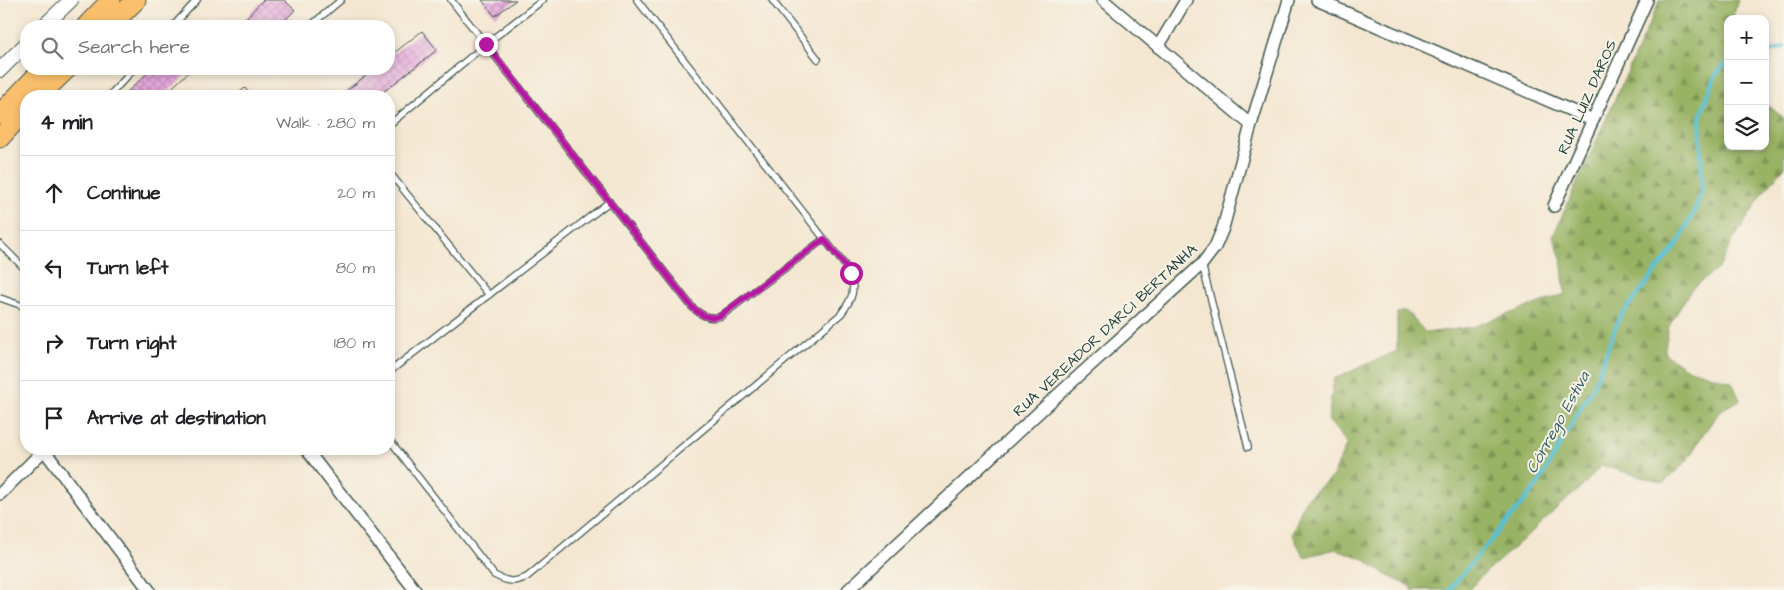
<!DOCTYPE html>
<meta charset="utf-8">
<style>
:root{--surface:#fff;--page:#f6f6f6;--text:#202124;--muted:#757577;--line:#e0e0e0}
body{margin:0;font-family:"Architects Daughter",sans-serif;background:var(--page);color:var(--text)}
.controls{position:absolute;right:15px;top:15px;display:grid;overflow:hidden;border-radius:10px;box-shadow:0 2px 8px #0003}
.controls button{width:45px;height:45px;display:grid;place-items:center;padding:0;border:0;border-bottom:1px solid var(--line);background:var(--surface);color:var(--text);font:25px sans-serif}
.stop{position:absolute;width:15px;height:15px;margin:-11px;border:4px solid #b5179e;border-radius:50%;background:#fff}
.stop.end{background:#b5179e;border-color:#fff;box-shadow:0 1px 5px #0008}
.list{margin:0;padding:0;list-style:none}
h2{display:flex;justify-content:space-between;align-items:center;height:65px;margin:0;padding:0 20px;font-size:21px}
h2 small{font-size:16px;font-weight:400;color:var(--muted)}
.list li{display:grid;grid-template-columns:32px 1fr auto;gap:15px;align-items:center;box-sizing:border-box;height:75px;padding:0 20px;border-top:1px solid var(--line)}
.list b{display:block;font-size:19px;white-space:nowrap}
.list em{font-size:16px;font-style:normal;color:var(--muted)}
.icon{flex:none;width:28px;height:28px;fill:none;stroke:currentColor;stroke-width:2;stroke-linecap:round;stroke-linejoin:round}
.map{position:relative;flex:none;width:1784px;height:590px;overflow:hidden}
.search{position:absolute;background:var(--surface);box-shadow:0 2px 8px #0003;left:20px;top:20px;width:375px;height:55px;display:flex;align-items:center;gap:12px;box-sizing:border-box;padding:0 18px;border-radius:20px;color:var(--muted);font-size:19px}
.panel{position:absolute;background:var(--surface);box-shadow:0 2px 8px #0003;left:20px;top:90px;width:375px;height:365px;border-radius:20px}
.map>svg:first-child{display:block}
.forest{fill:url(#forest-firs);stroke:#5c784c}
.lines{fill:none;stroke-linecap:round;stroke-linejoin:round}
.stream{stroke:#57c1d3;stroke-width:4}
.building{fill:url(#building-cross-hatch)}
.service-casing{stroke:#3f564c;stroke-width:8}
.minor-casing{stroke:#3f564c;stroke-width:14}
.tertiary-casing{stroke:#3f564c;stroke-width:16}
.trunk-casing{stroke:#3f564c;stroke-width:21}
.service{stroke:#fff;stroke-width:5.5}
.minor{stroke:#fff;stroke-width:11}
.tertiary{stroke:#fff;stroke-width:14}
.trunk{stroke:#f9bf6c;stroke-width:19}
.route{stroke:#b5179e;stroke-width:6}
.labels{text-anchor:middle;stroke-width:4;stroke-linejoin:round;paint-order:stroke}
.street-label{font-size:15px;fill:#1f3d34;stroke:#f7f3e8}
.water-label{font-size:16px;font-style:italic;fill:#2d5e5c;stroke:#f7f3e8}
</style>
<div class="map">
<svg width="1784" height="590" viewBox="0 0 1784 590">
<defs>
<pattern id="forest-firs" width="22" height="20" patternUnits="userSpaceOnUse" patternTransform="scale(1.25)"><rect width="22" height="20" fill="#99b365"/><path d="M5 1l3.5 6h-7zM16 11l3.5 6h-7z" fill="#7c9354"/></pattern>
<pattern id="building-cross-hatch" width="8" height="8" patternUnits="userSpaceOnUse" patternTransform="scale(1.25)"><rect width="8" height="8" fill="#e7a9de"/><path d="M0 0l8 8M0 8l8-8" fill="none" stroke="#bb8bb5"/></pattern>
</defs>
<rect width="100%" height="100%" fill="#f7f3e8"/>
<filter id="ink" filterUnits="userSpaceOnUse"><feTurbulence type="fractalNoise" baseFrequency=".02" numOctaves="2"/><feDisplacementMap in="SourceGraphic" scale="10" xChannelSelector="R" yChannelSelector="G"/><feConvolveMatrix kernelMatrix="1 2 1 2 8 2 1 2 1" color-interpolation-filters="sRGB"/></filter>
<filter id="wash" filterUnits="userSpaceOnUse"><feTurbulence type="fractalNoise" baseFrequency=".0096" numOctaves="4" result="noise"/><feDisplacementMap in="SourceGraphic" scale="20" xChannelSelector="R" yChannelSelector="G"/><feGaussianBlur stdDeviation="1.12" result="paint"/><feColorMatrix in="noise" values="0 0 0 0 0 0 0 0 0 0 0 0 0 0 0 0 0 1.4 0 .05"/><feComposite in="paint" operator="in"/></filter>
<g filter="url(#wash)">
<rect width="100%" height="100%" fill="#f4e7d2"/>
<polygon class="forest" points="1660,0 1738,0 1732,19 1728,19 1728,35 1726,42 1728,44 1728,146 1765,146 1765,103 1784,118 1784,168 1765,190 1732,242 1719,268 1692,288 1669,326 1664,353 1684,367 1732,382 1740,400 1721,410 1703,434 1687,461 1663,483 1601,465 1582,487 1559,506 1525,538 1480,577 1470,590 1412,590 1412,587 1386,575 1362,558 1336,549 1304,557 1292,534 1305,500 1333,476 1347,443 1328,420 1334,379 1397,351 1397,313 1406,311 1426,333 1472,327 1565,294 1561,258 1553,236"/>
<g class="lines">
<g class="stream">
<polyline points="1765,53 1784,47"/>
<polyline points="1449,590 1537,486 1594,385 1619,318 1679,242 1694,212 1702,191 1700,117 1716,74 1728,61"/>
</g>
</g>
<g id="blocks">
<g class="building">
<polygon points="263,0 284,0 295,10 285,20 291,26 251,26 244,20"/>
<polygon points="482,0 516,0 495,16"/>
<polygon points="422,31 437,50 378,96 340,96 374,69 389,69 389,57"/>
<polygon points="152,69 192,69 163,96 123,96"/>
<polygon points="245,88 252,96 234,96"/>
</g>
</g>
</g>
<g filter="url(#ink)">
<use href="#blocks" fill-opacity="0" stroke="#3f564c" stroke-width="1"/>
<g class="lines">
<g class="service-casing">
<g id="service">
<path d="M 451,0 L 692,307 C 701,315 708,320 721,316 L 824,239"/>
<polyline points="772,0 818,59"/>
<polyline points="173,26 197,0"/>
<polyline points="310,26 341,0"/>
<polyline points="109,96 134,69"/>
<polyline points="389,125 486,44 543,0"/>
<polyline points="389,172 489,295"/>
<polyline points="0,244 26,270"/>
<polyline points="1202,264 1248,447"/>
<polyline points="0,298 26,307"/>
<polyline points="389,372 609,202"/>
<path d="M 389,439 L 494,575 C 508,582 513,583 527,577 L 841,314 C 853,298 855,291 851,273 L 637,0"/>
</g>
</g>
<g class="minor-casing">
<g id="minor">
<polyline points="1103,0 1251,125"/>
<polyline points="1317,0 1593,120"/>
<polyline points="1158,47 1186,0"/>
<polyline points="1554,206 1647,0"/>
<polyline points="306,449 415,590"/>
<polyline points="44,450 149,590"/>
<polyline points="0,494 45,449"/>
<polyline points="848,590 1050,402 1202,264 1215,247 1223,228 1251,125 1289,0"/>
</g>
</g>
<g class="tertiary-casing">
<g id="tertiary">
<polyline points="44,26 71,0"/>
<polyline points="0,70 26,44"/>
</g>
</g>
<g class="trunk-casing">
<g id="trunk">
<polyline points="86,26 111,0"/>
<polyline points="110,26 136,0"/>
<polyline points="39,96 67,69"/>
<polyline points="0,114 43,69"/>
<polyline points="0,138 26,109"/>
</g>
</g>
<use href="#service" class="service"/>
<use href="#minor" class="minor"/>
<use href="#tertiary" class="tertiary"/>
<use href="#trunk" class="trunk"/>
</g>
</g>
<g class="lines" filter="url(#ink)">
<path class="route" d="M 486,44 L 692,307 C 701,315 708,320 720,316 L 824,239 L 851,273"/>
</g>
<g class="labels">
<g class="street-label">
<text transform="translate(1587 97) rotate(-66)" y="5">RUA LUIZ DAROS</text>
<text transform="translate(1105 330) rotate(-43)" y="5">RUA VEREADOR DARCI BERTANHA</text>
</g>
<g class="water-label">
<text transform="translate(1557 422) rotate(-61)" y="6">Córrego Estiva</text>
</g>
</g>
</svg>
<div class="controls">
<button>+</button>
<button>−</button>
<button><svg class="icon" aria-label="layers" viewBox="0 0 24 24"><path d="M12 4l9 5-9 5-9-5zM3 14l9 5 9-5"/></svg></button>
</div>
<div class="stop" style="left:851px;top:273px"></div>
<div class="stop end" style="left:486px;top:44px"></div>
<div class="search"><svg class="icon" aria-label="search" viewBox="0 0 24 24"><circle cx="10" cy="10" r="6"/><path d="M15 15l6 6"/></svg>Search here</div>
<section class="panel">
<h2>4 min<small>Walk · 280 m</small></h2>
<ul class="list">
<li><svg class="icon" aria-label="ahead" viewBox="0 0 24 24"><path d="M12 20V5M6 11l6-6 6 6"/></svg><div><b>Continue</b></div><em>20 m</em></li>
<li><svg class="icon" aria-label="left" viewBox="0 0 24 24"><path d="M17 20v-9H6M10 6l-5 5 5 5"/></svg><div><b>Turn left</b></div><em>80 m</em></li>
<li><svg class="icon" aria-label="right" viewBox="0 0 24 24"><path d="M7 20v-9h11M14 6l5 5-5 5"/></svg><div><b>Turn right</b></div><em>180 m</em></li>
<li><svg class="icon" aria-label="arrive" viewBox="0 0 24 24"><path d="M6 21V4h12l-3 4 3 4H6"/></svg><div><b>Arrive at destination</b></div></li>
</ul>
</section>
</div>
